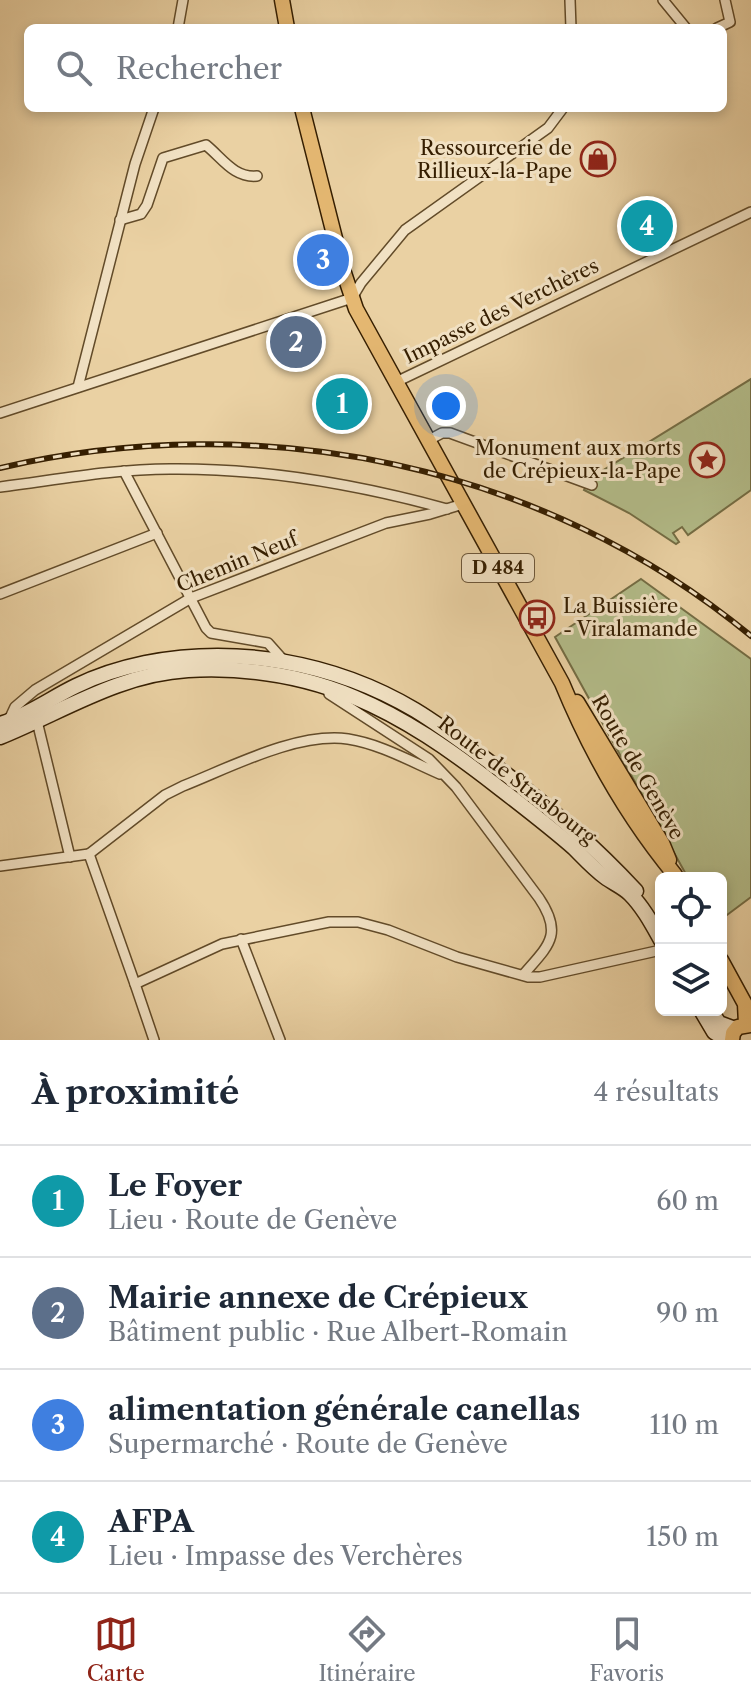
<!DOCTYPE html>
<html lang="fr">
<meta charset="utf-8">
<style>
:root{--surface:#fff;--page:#f2f2f3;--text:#1f2937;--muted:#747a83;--line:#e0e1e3;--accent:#8f2418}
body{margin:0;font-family:"Libre Caslon Text",serif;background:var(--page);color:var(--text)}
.controls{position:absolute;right:24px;bottom:24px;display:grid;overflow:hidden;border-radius:12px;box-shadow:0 4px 12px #0003}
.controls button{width:72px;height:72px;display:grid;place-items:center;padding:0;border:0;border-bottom:2px solid var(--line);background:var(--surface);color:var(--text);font:40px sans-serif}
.you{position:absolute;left:446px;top:406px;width:28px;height:28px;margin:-20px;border:6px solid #fff;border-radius:50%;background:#1a73e8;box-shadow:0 0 0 12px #1a73e833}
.badge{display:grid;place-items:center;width:52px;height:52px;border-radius:50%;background:var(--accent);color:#fff;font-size:26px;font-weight:700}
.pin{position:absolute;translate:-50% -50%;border:4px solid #fff;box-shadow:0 2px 8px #0006}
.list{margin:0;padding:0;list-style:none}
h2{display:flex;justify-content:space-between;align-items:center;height:104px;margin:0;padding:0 32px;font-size:34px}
h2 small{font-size:26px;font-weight:400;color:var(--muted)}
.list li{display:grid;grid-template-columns:52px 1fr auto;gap:24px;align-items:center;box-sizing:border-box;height:112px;padding:0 32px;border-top:2px solid var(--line)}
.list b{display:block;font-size:30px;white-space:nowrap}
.list p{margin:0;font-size:26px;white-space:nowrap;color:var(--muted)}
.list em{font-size:26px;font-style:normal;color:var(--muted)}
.icon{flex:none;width:44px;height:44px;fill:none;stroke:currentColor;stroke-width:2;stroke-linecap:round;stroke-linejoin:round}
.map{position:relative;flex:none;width:751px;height:1040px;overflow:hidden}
.search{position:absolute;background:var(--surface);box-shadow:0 4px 12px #0003;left:24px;right:24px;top:24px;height:88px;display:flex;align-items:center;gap:20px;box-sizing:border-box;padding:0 28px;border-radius:12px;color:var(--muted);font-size:30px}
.sheet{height:552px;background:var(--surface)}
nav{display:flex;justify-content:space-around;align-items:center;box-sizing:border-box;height:112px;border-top:2px solid var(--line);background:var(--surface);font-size:22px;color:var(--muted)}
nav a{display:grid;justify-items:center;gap:4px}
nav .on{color:var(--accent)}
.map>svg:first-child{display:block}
.green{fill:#b3bc89;stroke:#746d44;stroke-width:2}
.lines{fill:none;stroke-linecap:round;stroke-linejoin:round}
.minor-casing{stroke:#624b29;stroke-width:12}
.secondary-casing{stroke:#351e00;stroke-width:17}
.primary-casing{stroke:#351e00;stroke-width:17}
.minor{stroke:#f1e1c3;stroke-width:9}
.secondary{stroke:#f1e1c3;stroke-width:14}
.primary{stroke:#e5b872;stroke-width:14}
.rail-casing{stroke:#351e00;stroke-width:6}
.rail{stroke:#f1e1c3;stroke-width:3;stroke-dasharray:9;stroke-linecap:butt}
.labels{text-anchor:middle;stroke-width:6;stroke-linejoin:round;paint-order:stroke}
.shield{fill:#f1e1c3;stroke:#6d583a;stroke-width:2}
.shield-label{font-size:18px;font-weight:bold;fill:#351e00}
.poi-label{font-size:20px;fill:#351e00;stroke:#f1e1c3;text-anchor:end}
.street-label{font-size:20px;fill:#351e00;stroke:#f1e1c3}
</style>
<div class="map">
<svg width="751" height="1040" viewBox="0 0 751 1040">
<rect width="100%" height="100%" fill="#ead1a3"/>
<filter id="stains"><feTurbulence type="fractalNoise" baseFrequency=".0025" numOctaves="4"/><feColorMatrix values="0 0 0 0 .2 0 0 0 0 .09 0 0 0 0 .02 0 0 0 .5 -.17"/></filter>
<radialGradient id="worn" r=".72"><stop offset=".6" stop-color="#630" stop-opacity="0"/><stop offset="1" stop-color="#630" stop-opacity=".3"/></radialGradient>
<g class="green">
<polygon points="751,379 751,490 688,535 682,527 673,533 679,542 676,544 629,513 584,490 589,479"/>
<polygon points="641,579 751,659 751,897 727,915 723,911 721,912 721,878 688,878 555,637"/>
</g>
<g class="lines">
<g class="minor-casing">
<g id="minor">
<polyline points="570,0 571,28"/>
<polyline points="663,0 686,28"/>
<polyline points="178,28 183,0"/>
<polyline points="717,28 730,22 725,0"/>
<path d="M 120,220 L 141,214 L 147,205 L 163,158 L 206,145 C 223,159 234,178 257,176"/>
<polyline points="396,382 751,212"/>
<polyline points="78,387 135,164 154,108"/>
<polyline points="0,413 352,298 361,283 405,230 548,128 563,108"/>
<polyline points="427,441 442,433 450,433 592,485"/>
<polyline points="124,471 206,628 211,633 268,643 284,661"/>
<path d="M 0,487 C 56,480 113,469 170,469 C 265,468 356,484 447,509"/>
<polyline points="0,594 157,533"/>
<path d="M 329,694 L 429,759 L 456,787 L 539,898 C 564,935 548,946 523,975"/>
<polyline points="36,717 70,857"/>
<polyline points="8,722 15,707 35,690 191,598 386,523 430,514 463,504"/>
<path d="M 89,854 L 165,795 L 183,786 C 231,767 297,732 348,739 C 380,744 410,761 440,774"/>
<polyline points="0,866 89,854 135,984 222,944 329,922 358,922 388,930 457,957 528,977 540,977 661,950"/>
<polyline points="241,939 280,1040"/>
<polyline points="135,984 154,1040"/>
</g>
</g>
<g class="secondary-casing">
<g id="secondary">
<path d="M 0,724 C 27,716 51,698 76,686 C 98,675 121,668 145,663 C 237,645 334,662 415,710 C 443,727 469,747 495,766 C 545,803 593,845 636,891"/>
<path d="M 0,737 C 62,712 119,674 188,670 C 316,663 401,711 498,787 C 524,807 550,827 574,848 C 584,858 594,869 605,877 C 613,883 623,887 630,894 C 643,907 652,924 661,940"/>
<polyline points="701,1010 714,1032 727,1040"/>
<polyline points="710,1010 719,1023 735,1029"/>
</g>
</g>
<g class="primary-casing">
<g id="primary">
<polyline points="282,0 287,28"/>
<path d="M 302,108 L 343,270 L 356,309 L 562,683 C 590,751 628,818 675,875"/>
<polyline points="577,702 662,843 669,860"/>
<polyline points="721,960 745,1004 746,1024"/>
<polyline points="732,1040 733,1033 738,1027 751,1025"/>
</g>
</g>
<use href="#minor" class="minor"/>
<use href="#secondary" class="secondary"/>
<use href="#primary" class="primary"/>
<g class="rail-casing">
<path id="rail" d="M 0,468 C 261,407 543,464 751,636"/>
</g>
<use href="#rail" class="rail"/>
</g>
<defs>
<g id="shop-ring" transform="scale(1.8)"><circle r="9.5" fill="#f1e1c3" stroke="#8f2418" stroke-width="1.5"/><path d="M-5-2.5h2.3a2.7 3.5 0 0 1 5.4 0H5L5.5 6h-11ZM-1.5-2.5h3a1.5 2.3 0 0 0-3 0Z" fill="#8f2418"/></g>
<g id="sight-ring" transform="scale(1.8)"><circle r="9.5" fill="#f1e1c3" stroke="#8f2418" stroke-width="1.5"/><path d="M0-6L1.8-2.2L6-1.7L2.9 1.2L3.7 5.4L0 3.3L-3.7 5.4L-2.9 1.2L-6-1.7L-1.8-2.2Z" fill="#8f2418"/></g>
<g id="bus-ring" transform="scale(1.8)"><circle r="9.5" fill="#f1e1c3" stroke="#8f2418" stroke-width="1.5"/><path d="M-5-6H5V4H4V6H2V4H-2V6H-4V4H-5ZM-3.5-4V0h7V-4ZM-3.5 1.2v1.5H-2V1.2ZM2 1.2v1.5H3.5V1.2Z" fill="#8f2418"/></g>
</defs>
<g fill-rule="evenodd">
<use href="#shop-ring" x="598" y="159"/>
<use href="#sight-ring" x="707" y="460"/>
<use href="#bus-ring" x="537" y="618"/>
</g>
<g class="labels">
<rect class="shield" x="462" y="554" width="72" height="28" rx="6"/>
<g class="shield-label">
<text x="498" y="574">D 484</text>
</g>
<g class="poi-label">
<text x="572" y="155">Ressourcerie de<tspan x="572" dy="23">Rillieux-la-Pape</tspan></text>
<text x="681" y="455">Monument aux morts<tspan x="681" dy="23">de Crépieux-la-Pape</tspan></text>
<text x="563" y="613" text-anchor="start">La Buissière<tspan x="563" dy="23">- Viralamande</tspan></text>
</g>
<g class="street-label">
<text transform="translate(501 311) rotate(-26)" y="7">Impasse des Verchères</text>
<text transform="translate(237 562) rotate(-22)" y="7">Chemin Neuf</text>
<text transform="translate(638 767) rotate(60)" y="7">Route de Genève</text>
<text transform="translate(517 780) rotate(38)" y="7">Route de Strasbourg</text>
</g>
</g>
<rect width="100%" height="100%" filter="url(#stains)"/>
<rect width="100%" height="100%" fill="url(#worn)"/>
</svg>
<div class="controls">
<button><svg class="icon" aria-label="locate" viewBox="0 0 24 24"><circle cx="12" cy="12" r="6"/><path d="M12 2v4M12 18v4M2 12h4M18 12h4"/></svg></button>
<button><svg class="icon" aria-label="layers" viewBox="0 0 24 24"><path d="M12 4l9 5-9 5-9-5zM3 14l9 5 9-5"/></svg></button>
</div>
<div class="you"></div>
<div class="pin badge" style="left:342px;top:404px;background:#0f9aa8">1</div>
<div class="pin badge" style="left:296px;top:342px;background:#5c6f8a">2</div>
<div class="pin badge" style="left:323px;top:260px;background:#3f7fe0">3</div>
<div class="pin badge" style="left:647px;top:226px;background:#0f9aa8">4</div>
<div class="search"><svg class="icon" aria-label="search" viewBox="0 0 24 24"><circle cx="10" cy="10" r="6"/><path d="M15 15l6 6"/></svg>Rechercher</div>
</div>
<section class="sheet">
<h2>À proximité<small>4 résultats</small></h2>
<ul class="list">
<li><span class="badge" style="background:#0f9aa8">1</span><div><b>Le Foyer</b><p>Lieu · Route de Genève</p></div><em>60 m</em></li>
<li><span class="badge" style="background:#5c6f8a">2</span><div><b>Mairie annexe de Crépieux</b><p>Bâtiment public · Rue Albert-Romain</p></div><em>90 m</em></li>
<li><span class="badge" style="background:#3f7fe0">3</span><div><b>alimentation générale canellas</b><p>Supermarché · Route de Genève</p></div><em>110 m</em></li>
<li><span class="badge" style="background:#0f9aa8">4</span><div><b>AFPA</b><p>Lieu · Impasse des Verchères</p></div><em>150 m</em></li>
</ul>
</section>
<nav>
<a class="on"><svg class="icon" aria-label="map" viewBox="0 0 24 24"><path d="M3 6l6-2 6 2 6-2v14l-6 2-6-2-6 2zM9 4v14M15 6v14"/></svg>Carte</a>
<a><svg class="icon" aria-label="directions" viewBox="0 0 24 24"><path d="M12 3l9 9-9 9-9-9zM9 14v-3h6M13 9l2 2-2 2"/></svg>Itinéraire</a>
<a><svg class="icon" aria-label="saved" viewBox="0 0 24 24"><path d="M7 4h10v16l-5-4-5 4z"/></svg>Favoris</a>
</nav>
